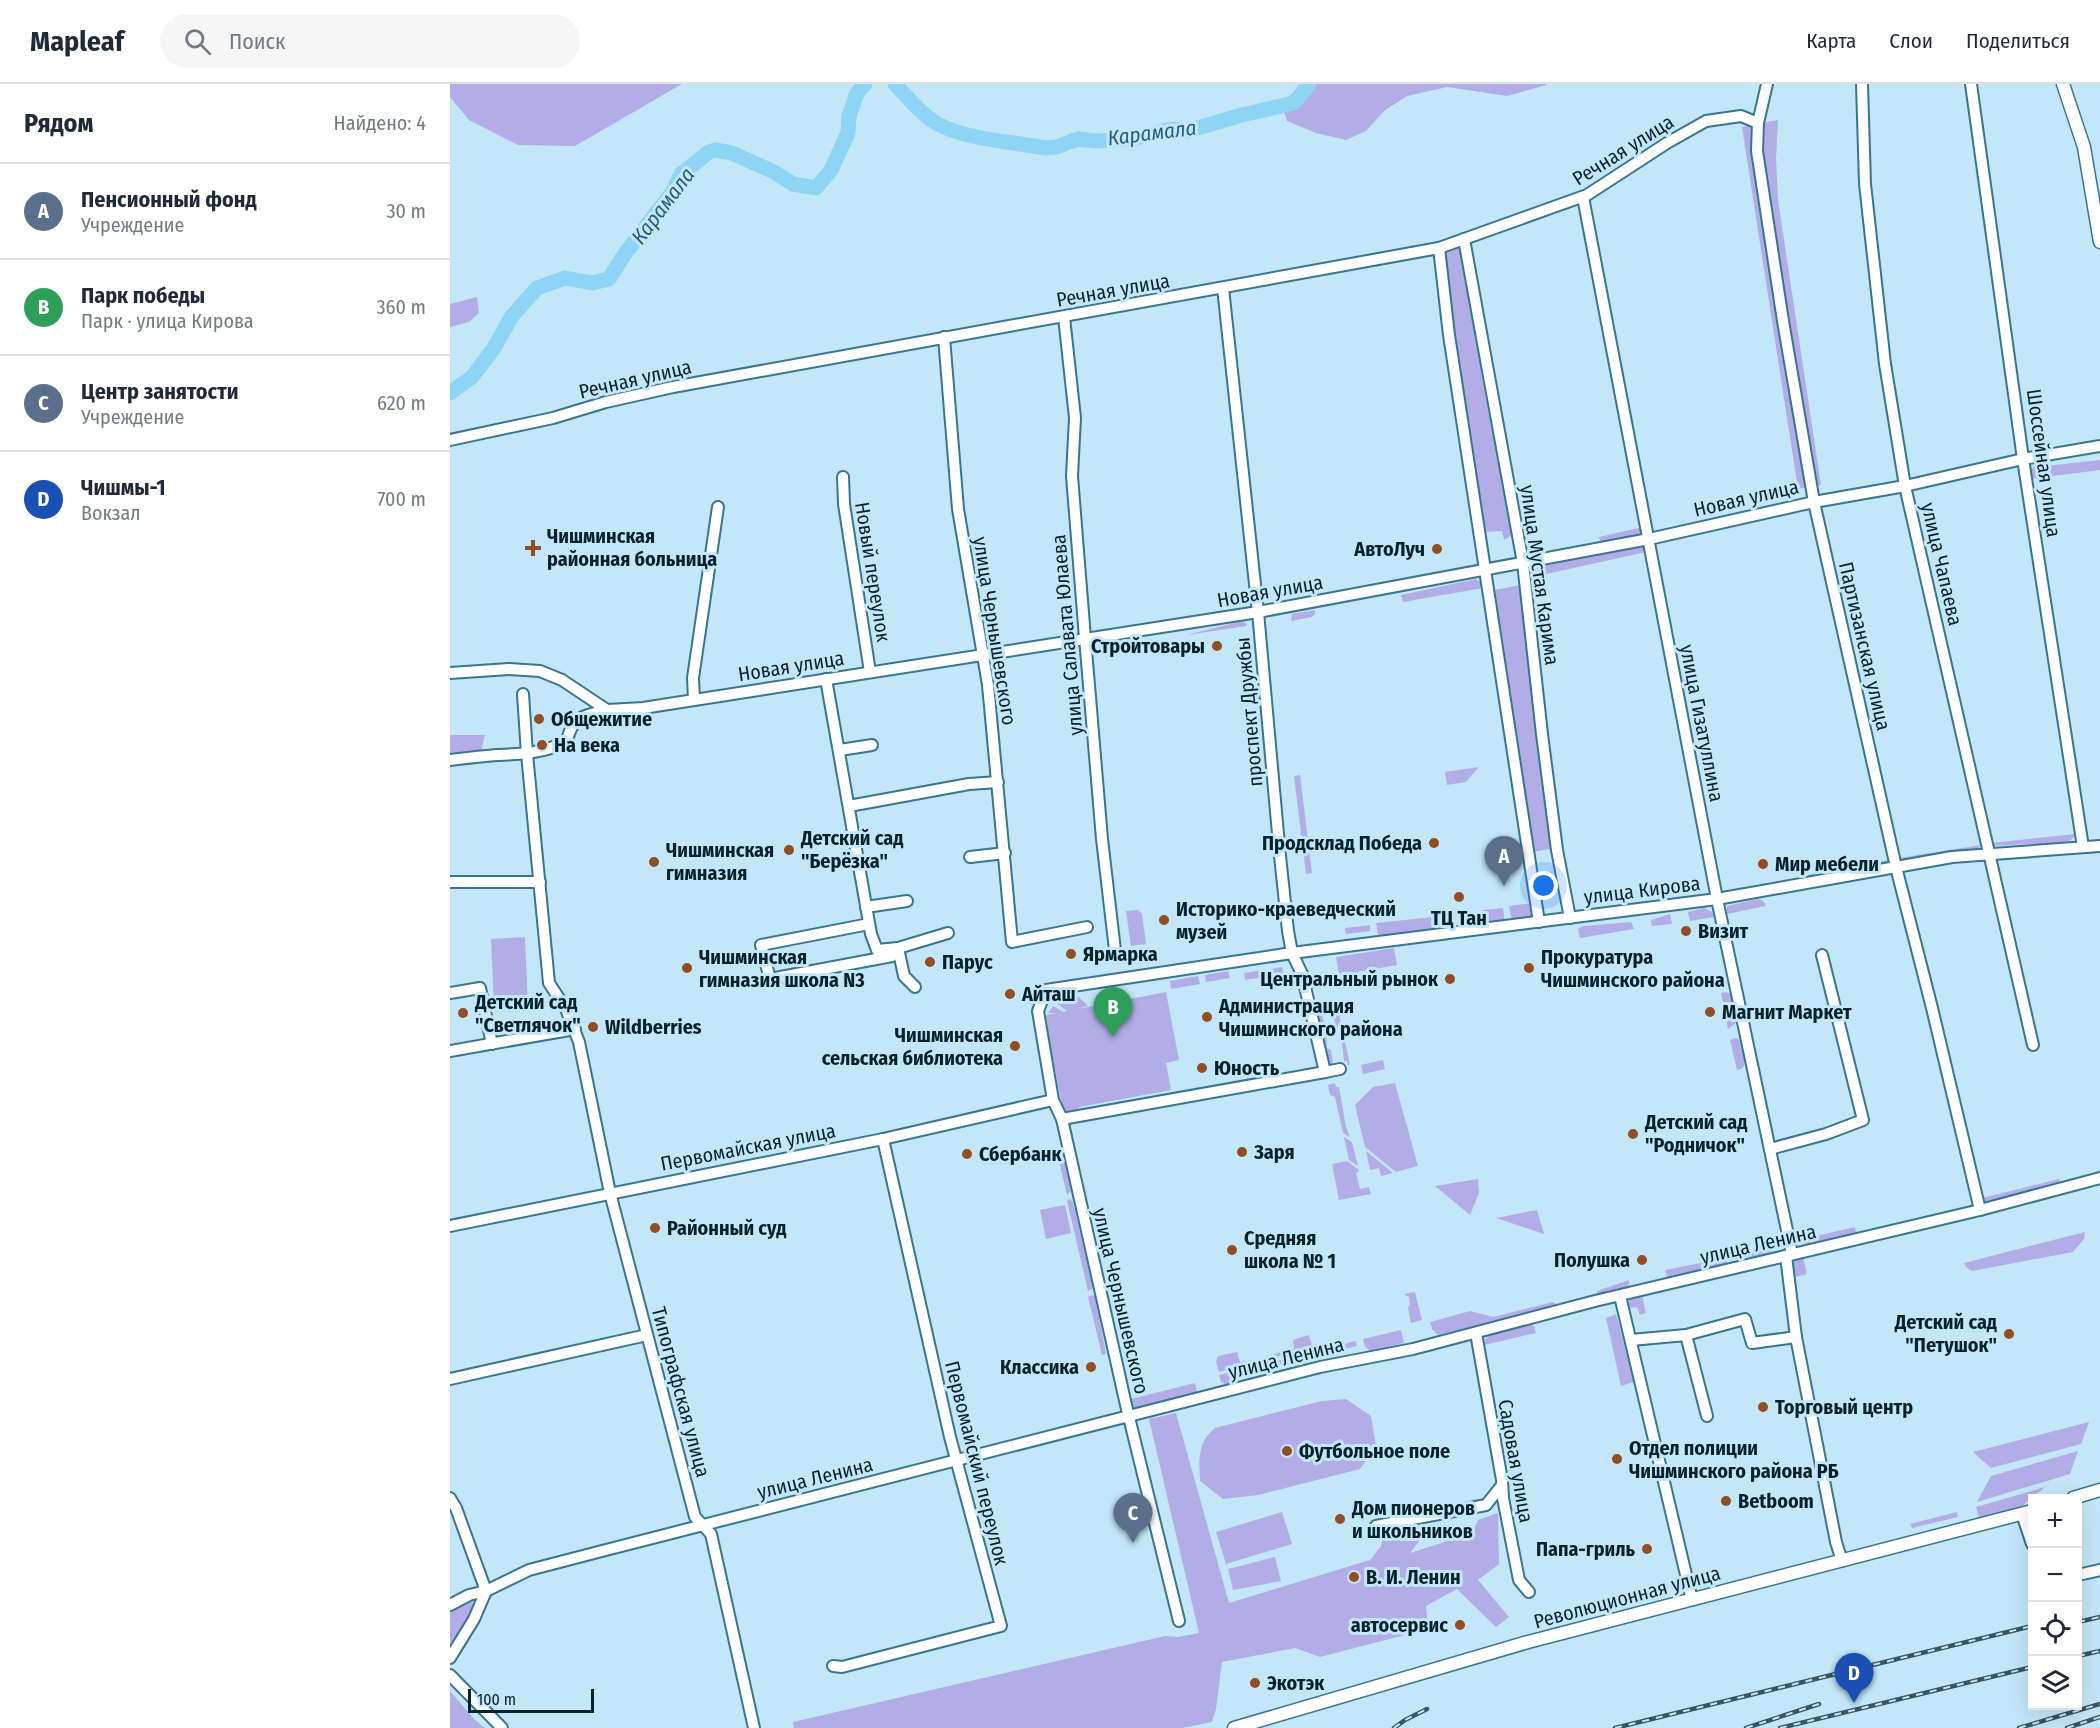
<!DOCTYPE html>
<html lang="ru">
<meta charset="utf-8">
<style>
:root{--surface:#fff;--page:#f6f6f7;--text:#1f2937;--muted:#747a83;--line:#e0e1e3;--accent:#d93025}
body{margin:0;font-family:"Fira Sans Condensed",sans-serif;background:var(--page);color:var(--text)}
.controls{position:absolute;right:18px;bottom:18px;display:grid;overflow:hidden;border-radius:0px;box-shadow:0 6px 24px #0002}
.controls button{width:54px;height:54px;display:grid;place-items:center;padding:0;border:0;border-bottom:2px solid var(--line);background:var(--surface);color:var(--text);font:30px sans-serif}
.scale{position:absolute;left:18px;bottom:15px;width:126px;box-sizing:border-box;padding-left:6px;border:3px solid #08222c;border-top:0;font-size:16px;line-height:21px;white-space:nowrap;color:#08222c;-webkit-text-stroke:4px #c3e7f9;paint-order:stroke}
.you{position:absolute;left:1094px;top:802px;width:21px;height:21px;margin:-15px;border:4px solid #fff;border-radius:50%;background:#1a73e8;box-shadow:0 0 0 9px #1a73e833}
.badge{display:grid;place-items:center;width:39px;height:39px;border-radius:50%;background:var(--accent);color:#fff;font-size:20px;font-weight:700}
.pin{position:absolute;translate:-50% -50px;filter:drop-shadow(0 2px 3px #0008)}
.pin::after{content:'';position:absolute;top:32px;width:21px;height:18px;background:inherit;clip-path:polygon(0 0,100% 0,50% 100%)}
.list{margin:0;padding:0;list-style:none}
h2{display:flex;justify-content:space-between;align-items:center;height:78px;margin:0;padding:0 24px;font-size:26px}
h2 small{font-size:20px;font-weight:400;color:var(--muted)}
.list li{display:grid;grid-template-columns:39px 1fr auto;gap:18px;align-items:center;box-sizing:border-box;height:96px;padding:0 24px;border-top:2px solid var(--line)}
.list b{display:block;font-size:22px;white-space:nowrap}
.list p{margin:0;font-size:20px;white-space:nowrap;color:var(--muted)}
.list em{font-size:20px;font-style:normal;color:var(--muted)}
.icon{flex:none;width:33px;height:33px;fill:none;stroke:currentColor;stroke-width:2;stroke-linecap:round;stroke-linejoin:round}
.map{position:relative;flex:none;width:1650px;height:1644px;overflow:hidden}
header{display:flex;align-items:center;gap:36px;box-sizing:border-box;height:84px;padding:0 30px;background:var(--surface);border-bottom:2px solid var(--line)}
header strong{font-size:28px}
nav{display:flex;gap:33px;margin-inline-start:auto;font-size:21px}
.search{width:420px;height:54px;background:var(--page);display:flex;align-items:center;gap:15px;box-sizing:border-box;padding:0 21px;border-radius:33px;color:var(--muted);font-size:22px}
main{display:flex}
aside{flex:1;background:var(--surface)}
.map>svg:first-child{display:block}
.green{fill:#b3ade7}
.lines{fill:none;stroke-linecap:round;stroke-linejoin:round}
.river{stroke:#8ed4f4;stroke-width:15}
.minor-casing{stroke:#39758f;stroke-width:14}
.major-casing{stroke:#39758f;stroke-width:15}
.minor{stroke:#fff;stroke-width:10}
.major{stroke:#fff;stroke-width:12}
.rail-casing{stroke:#395561;stroke-width:4.5}
.rail{stroke:#c3e7f9;stroke-width:2;stroke-dasharray:7;stroke-linecap:butt}
.poi-dot{fill:#924d23;stroke:#c3e7f9;stroke-width:2}
.labels{text-anchor:middle;stroke-width:6;stroke-linejoin:round;paint-order:stroke}
.street-label{font-size:20px;fill:#08222c;stroke:#c3e7f9}
.poi-label{font-size:20px;font-weight:bold;fill:#08222c;stroke:#c3e7f9;text-anchor:start}
.water-label{font-size:21px;font-style:italic;fill:#275d75;stroke:#c3e7f9}
</style>
<header>
<strong>Mapleaf</strong>
<div class="search"><svg class="icon" aria-label="search" viewBox="0 0 24 24"><circle cx="10" cy="10" r="6"/><path d="M15 15l6 6"/></svg>Поиск</div>
<nav><a>Карта</a><a>Слои</a><a>Поделиться</a></nav>
</header>
<main>
<aside>
<h2>Рядом<small>Найдено: 4</small></h2>
<ul class="list">
<li><span class="badge" style="background:#5c6f8a">A</span><div><b>Пенсионный фонд</b><p>Учреждение</p></div><em>30 m</em></li>
<li><span class="badge" style="background:#2e9e5b">B</span><div><b>Парк победы</b><p>Парк · улица Кирова</p></div><em>360 m</em></li>
<li><span class="badge" style="background:#5c6f8a">C</span><div><b>Центр занятости</b><p>Учреждение</p></div><em>620 m</em></li>
<li><span class="badge" style="background:#1a4fb4">D</span><div><b>Чишмы-1</b><p>Вокзал</p></div><em>700 m</em></li>
</ul>
</aside>
<div class="map">
<svg width="1650" height="1644" viewBox="0 0 1650 1644">
<rect width="100%" height="100%" fill="#c3e7f9"/>
<g class="green">
<polygon points="0,0 232,0 125,62 68,61 19,36 0,13"/>
<polygon points="851,0 1096,0 1096,1 1057,12 997,3 957,12 934,27 916,47 896,56 866,49 837,37 832,21"/>
<polygon points="1328,36 1326,75 1328,116 1371,401 1348,405 1292,43"/>
<polygon points="1010,159 1031,269 1031,289 1062,451 1054,456 1052,447 1034,448 993,177 995,168"/>
<polygon points="27,213 29,229 19,238 0,243 0,220"/>
<polygon points="1650,376 1650,386 1580,395 1578,384"/>
<polygon points="1193,443 1191,451 1151,460 1149,453"/>
<polygon points="1188,461 1193,463 1196,468 1078,494 1077,487 1080,485"/>
<polygon points="1026,495 1032,499 1033,504 953,518 951,511"/>
<polygon points="1071,501 1105,764 1083,768 1044,506"/>
<polygon points="865,526 865,530 862,533 841,537 842,530"/>
<polygon points="792,537 797,540 796,542 737,551"/>
<polygon points="0,651 35,651 31,667 0,669"/>
<polygon points="1029,683 1016,698 997,701 995,688"/>
<polygon points="850,691 862,789 856,790 844,692"/>
<polygon points="1626,750 1621,756 1616,758 1541,762 1540,759"/>
<polygon points="1531,761 1528,765 1452,777 1449,776 1449,774"/>
<polygon points="1438,776 1435,781 1354,796 1352,792"/>
<polygon points="1308,815 1313,817 1316,822 1277,830 1277,822"/>
<polygon points="1082,819 1083,830 1080,835 1062,838 1059,822"/>
<polygon points="1053,824 1055,839 1036,841 1033,826"/>
<polygon points="1254,824 1262,828 1264,833 1240,837 1238,828"/>
<polygon points="688,826 692,830 696,860 681,862 676,827"/>
<polygon points="1220,830 1222,840 1202,842 1201,836"/>
<polygon points="983,833 984,844 982,848 931,854 928,850 926,839"/>
<polygon points="1181,838 1184,845 1130,854 1128,845 1133,842"/>
<polygon points="920,841 920,847 896,850 895,844"/>
<polygon points="75,853 78,924 44,925 41,855"/>
<polygon points="944,864 947,881 889,891 886,873"/>
<polygon points="832,883 834,890 795,896 794,889"/>
<polygon points="778,887 780,894 756,898 755,891"/>
<polygon points="748,892 750,900 721,905 720,897"/>
<polygon points="624,908 638,922 627,925 716,908 729,976 716,979 721,1006 629,1023 627,1029 613,1027 597,944 596,931 606,929 598,929 603,922 613,928 617,927 605,918 617,910"/>
<polygon points="1276,908 1281,910 1286,939 1278,945 1271,909"/>
<polygon points="886,916 900,981 898,981 897,977 894,977 891,951 887,948 881,917"/>
<polygon points="865,920 869,920 876,947 877,964 881,966 883,979 881,980 881,984 874,985 866,936 869,935"/>
<polygon points="1286,954 1289,956 1295,979 1293,984 1287,986 1280,956"/>
<polygon points="933,976 935,985 913,990 911,981"/>
<polygon points="885,999 886,1003 889,1003 896,1043 900,1053 893,1049 885,1013 880,1011 878,1001"/>
<polygon points="945,999 968,1082 946,1088 915,1063 905,1021 923,1003"/>
<polygon points="894,1053 902,1058 908,1082 899,1076"/>
<polygon points="916,1067 943,1089 931,1092 929,1084 920,1086"/>
<polygon points="613,1070 621,1107 617,1111 608,1073"/>
<polygon points="897,1077 908,1085 909,1088 906,1089 910,1105 919,1103 921,1110 889,1116 882,1080"/>
<polygon points="1028,1095 1029,1109 1020,1131 985,1102"/>
<polygon points="1609,1095 1610,1099 1533,1118 1532,1114"/>
<polygon points="620,1115 623,1118 643,1204 638,1207 617,1117"/>
<polygon points="615,1121 621,1149 596,1155 590,1126"/>
<polygon points="1087,1126 1094,1150 1046,1134"/>
<polygon points="1405,1143 1406,1149 1354,1161 1353,1155"/>
<polygon points="1635,1148 1634,1155 1623,1168 1522,1187 1516,1183 1514,1179"/>
<path d="M 1329,1160 C 1323,1170 1309,1171 1298,1173 L 1296,1167 Z"/>
<polygon points="1353,1172 1357,1190 1346,1193 1342,1189 1344,1175"/>
<polygon points="1276,1174 1277,1180 1217,1193 1215,1186"/>
<polygon points="1179,1196 1179,1204 1148,1211 1147,1207"/>
<polygon points="965,1208 972,1236 961,1239 958,1224 960,1220 959,1213 954,1210"/>
<polygon points="642,1211 645,1212 656,1270 652,1271 638,1213"/>
<polygon points="1192,1211 1196,1229 1190,1231 1187,1223 1179,1224 1177,1221 1180,1214"/>
<polygon points="1103,1218 1108,1221 988,1251 982,1245 980,1238 1020,1227 1043,1233"/>
<polygon points="1166,1230 1184,1298 1171,1302 1156,1234"/>
<polygon points="1081,1241 1084,1242 1086,1249 1034,1261 1035,1255 1042,1250"/>
<polygon points="951,1246 954,1259 920,1267 914,1261 913,1255"/>
<polygon points="859,1251 863,1265 821,1274 820,1271 844,1265 843,1256"/>
<polygon points="906,1257 907,1262 873,1270 869,1269 869,1266"/>
<polygon points="863,1267 859,1274 823,1284 822,1278"/>
<polygon points="787,1268 790,1278 815,1274 815,1276 769,1288 766,1278 768,1272"/>
<polygon points="816,1279 818,1285 788,1293 783,1300 778,1302 771,1298 769,1291"/>
<polygon points="745,1299 747,1308 745,1311 684,1326 680,1324 677,1316"/>
<path d="M 896,1315 L 921,1332 L 926,1363 L 910,1385 L 808,1411 L 773,1415 L 750,1397 C 749,1376 747,1358 765,1344 L 872,1317 Z"/>
<polygon points="726,1329 779,1519 920,1476 931,1462 933,1453 952,1439 965,1437 973,1448 970,1456 960,1469 1007,1454 1020,1455 1028,1436 1048,1429 1049,1480 1028,1496 1059,1533 1046,1543 1007,1505 976,1522 978,1545 870,1573 845,1564 772,1578 766,1625 762,1638 732,1644 344,1644 343,1638 715,1552 728,1553 749,1549 699,1335"/>
<polygon points="1639,1338 1631,1360 1541,1384 1523,1368"/>
<polygon points="1628,1367 1620,1390 1527,1418 1541,1392"/>
<polygon points="1595,1403 1572,1422 1529,1434 1526,1423"/>
<polygon points="832,1428 842,1460 776,1480 766,1448"/>
<polygon points="1507,1428 1508,1433 1462,1444 1460,1440"/>
<polygon points="825,1473 831,1497 783,1506 778,1485"/>
<polygon points="18,1517 25,1519 25,1524 0,1567 0,1526"/>
<polygon points="0,1607 25,1636 35,1644 0,1644"/>
</g>
<g class="lines">
<g class="river">
<path d="M 445,0 C 459,15 475,35 494,43 C 523,56 564,58 595,64 L 606,63 L 628,55 L 646,57 L 682,55 L 721,45 L 737,47 L 792,31 L 844,19 L 859,0"/>
<polyline points="0,309 22,293 44,264 62,232 87,204 115,194 142,199 159,195 174,171 223,107 231,90 259,68 265,66 282,69 324,88 343,100 366,104 381,86 398,49 399,32 407,9 415,0"/>
</g>
<g class="minor-casing">
<g id="minor">
<polyline points="1317,0 1308,39 1307,67 1333,237 1364,418 1446,783 1482,924 1530,1126"/>
<polyline points="1412,0 1415,100 1435,280 1455,402 1583,961"/>
<polyline points="1521,0 1573,375 1633,763"/>
<polyline points="1133,113 1267,815 1342,1170"/>
<polyline points="1014,155 1073,479 1092,650 1107,766 1120,834"/>
<polyline points="989,164 999,251 1089,838"/>
<polyline points="773,204 808,528 830,772 838,847 842,869 852,890 875,988 890,985"/>
<polyline points="614,233 625,334 622,392 635,554 652,755 665,866"/>
<polyline points="494,253 508,425 538,601 562,858 637,843"/>
<polyline points="0,356 103,334 156,318 223,303 989,164 1137,111 1217,59 1256,37 1291,32 1308,39"/>
<polyline points="393,393 394,420 420,588"/>
<polyline points="0,589 59,585 90,587 112,596 157,626 193,624 808,528 1199,455 1364,418 1455,402 1573,375 1650,362"/>
<polyline points="376,595 421,850 427,866 448,864 454,892 465,903"/>
<polyline points="73,610 77,670 99,899 116,925 129,958 160,1109 245,1433 261,1450 304,1644"/>
<polyline points="244,615 243,594 268,423"/>
<polyline points="390,666 422,661"/>
<path d="M 0,676 C 16,674 32,672 48,671 C 72,670 95,669 117,657 C 122,632 135,631 157,626"/>
<polyline points="399,722 519,700 548,698"/>
<polyline points="520,773 555,769"/>
<polyline points="0,798 90,798"/>
<polyline points="416,823 457,817"/>
<polyline points="419,840 311,861 320,895 442,872 440,865"/>
<polyline points="448,864 498,849"/>
<polyline points="0,909 30,904 42,960"/>
<polyline points="0,967 125,945"/>
<polyline points="612,1035 875,988"/>
<polyline points="1320,1065 1376,1050 1413,1036 1372,871"/>
<polyline points="0,1142 433,1055 603,1016"/>
<polyline points="1336,1172 1346,1253 1386,1458 1392,1477"/>
<polyline points="1170,1212 1242,1516"/>
<polyline points="1026,1249 1052,1396 1053,1414 1069,1496 1079,1508"/>
<polyline points="1236,1251 1257,1332"/>
<polyline points="1181,1256 1236,1251 1295,1235 1302,1259 1346,1253"/>
<polyline points="0,1295 197,1251"/>
<polyline points="0,1414 6,1424 36,1507 24,1535 0,1574"/>
<polyline points="1572,1430 1582,1460"/>
<polyline points="926,1442 1036,1421 1052,1401"/>
<polyline points="1628,1491 1650,1486"/>
<polyline points="0,1521 19,1511 36,1507 79,1486 152,1467 870,1283 963,1265 1145,1217 1530,1126 1650,1094"/>
<polyline points="729,1537 676,1321 612,1035 603,1016 588,927 596,906 842,869 1267,815 1502,773 1650,762"/>
<polyline points="383,1582 392,1583 551,1542 500,1353 433,1055"/>
<polyline points="0,1591 52,1644"/>
</g>
</g>
<g class="major-casing">
<g id="major">
<polyline points="1613,0 1634,63 1650,158"/>
<polyline points="1623,1414 1650,1406"/>
<polyline points="784,1644 1078,1558 1582,1427"/>
</g>
</g>
<use href="#minor" class="minor"/>
<use href="#major" class="major"/>
<g class="rail-casing">
<g id="rail">
<polyline points="1628,1538 1650,1533"/>
<polyline points="1628,1572 1650,1567"/>
<polyline points="944,1644 955,1636 977,1625"/>
<polyline points="1165,1644 1582,1542"/>
<polyline points="1296,1644 1369,1620"/>
<polyline points="1330,1644 1582,1583"/>
<polyline points="1569,1644 1650,1620"/>
<polyline points="1617,1644 1650,1633"/>
</g>
</g>
<use href="#rail" class="rail"/>
</g>
<g class="poi-dot">
<path d="M80 455h6v6h6v6h-6v6h-6v-6h-6v-6h6z"/>
<circle cx="987" cy="465" r="6"/>
<circle cx="767" cy="562" r="6"/>
<circle cx="89" cy="635" r="6"/>
<circle cx="92" cy="661" r="6"/>
<circle cx="984" cy="759" r="6"/>
<circle cx="339" cy="766" r="6"/>
<circle cx="204" cy="778" r="6"/>
<circle cx="1313" cy="780" r="6"/>
<circle cx="1009" cy="813" r="6"/>
<circle cx="714" cy="836" r="6"/>
<circle cx="1236" cy="847" r="6"/>
<circle cx="621" cy="870" r="6"/>
<circle cx="480" cy="878" r="6"/>
<circle cx="237" cy="884" r="6"/>
<circle cx="1079" cy="884" r="6"/>
<circle cx="1000" cy="895" r="6"/>
<circle cx="560" cy="910" r="6"/>
<circle cx="1260" cy="928" r="6"/>
<circle cx="13" cy="929" r="6"/>
<circle cx="757" cy="933" r="6"/>
<circle cx="143" cy="943" r="6"/>
<circle cx="565" cy="962" r="6"/>
<circle cx="752" cy="984" r="6"/>
<circle cx="1183" cy="1050" r="6"/>
<circle cx="792" cy="1068" r="6"/>
<circle cx="517" cy="1070" r="6"/>
<circle cx="205" cy="1144" r="6"/>
<circle cx="782" cy="1166" r="6"/>
<circle cx="1192" cy="1176" r="6"/>
<circle cx="1559" cy="1250" r="6"/>
<circle cx="641" cy="1283" r="6"/>
<circle cx="1313" cy="1323" r="6"/>
<circle cx="837" cy="1367" r="6"/>
<circle cx="1167" cy="1375" r="6"/>
<circle cx="1276" cy="1417" r="6"/>
<circle cx="890" cy="1435" r="6"/>
<circle cx="1197" cy="1465" r="6"/>
<circle cx="904" cy="1493" r="6"/>
<circle cx="1010" cy="1541" r="6"/>
<circle cx="805" cy="1599" r="6"/>
</g>
<g class="labels">
<g class="street-label">
<text transform="translate(1173 66) rotate(-32)" y="7">Речная улица</text>
<text transform="translate(663 206) rotate(-10)" y="7">Речная улица</text>
<text transform="translate(185 295) rotate(-13)" y="7">Речная улица</text>
<text transform="translate(1594 379) rotate(82)" y="7">Шоссейная улица</text>
<text transform="translate(1296 414) rotate(-13)" y="7">Новая улица</text>
<text transform="translate(1492 480) rotate(77)" y="7">улица Чапаева</text>
<text transform="translate(423 488) rotate(81)" y="7">Новый переулок</text>
<text transform="translate(1090 491) rotate(82)" y="7">улица Мустая Карима</text>
<text transform="translate(820 507) rotate(-10)" y="7">Новая улица</text>
<text transform="translate(545 547) rotate(81)" y="7">улица Чернышевского</text>
<text transform="translate(617 551) rotate(-95)" y="7">улица Салавата Юлаева</text>
<text transform="translate(1415 562) rotate(77)" y="7">Партизанская улица</text>
<text transform="translate(341 582) rotate(-9)" y="7">Новая улица</text>
<text transform="translate(799 628) rotate(-95)" y="7">проспект Дружбы</text>
<text transform="translate(1252 639) rotate(79)" y="7">улица Гизатуллина</text>
<text transform="translate(1192 806) rotate(-7)" y="7">улица Кирова</text>
<text transform="translate(298 1063) rotate(-11)" y="7">Первомайская улица</text>
<text transform="translate(1308 1160) rotate(-13)" y="7">улица Ленина</text>
<text transform="translate(671 1217) rotate(77)" y="7">улица Чернышевского</text>
<text transform="translate(836 1274) rotate(-14)" y="7">улица Ленина</text>
<text transform="translate(231 1308) rotate(75)" y="7">Типографская улица</text>
<text transform="translate(1066 1377) rotate(80)" y="7">Садовая улица</text>
<text transform="translate(527 1379) rotate(76)" y="7">Первомайский переулок</text>
<text transform="translate(365 1394) rotate(-14)" y="7">улица Ленина</text>
<text transform="translate(1177 1513) rotate(-15)" y="7">Революционная улица</text>
</g>
<g class="poi-label">
<text x="97" y="459">Чишминская<tspan x="97" dy="23">районная больница</tspan></text>
<text x="975" y="472" text-anchor="end">АвтоЛуч</text>
<text x="755" y="569" text-anchor="end">Стройтовары</text>
<text x="101" y="642">Общежитие</text>
<text x="104" y="668">На века</text>
<text x="351" y="761">Детский сад<tspan x="351" dy="23">"Берёзка"</tspan></text>
<text x="972" y="766" text-anchor="end">Продсклад Победа</text>
<text x="216" y="773">Чишминская<tspan x="216" dy="23">гимназия</tspan></text>
<text x="1325" y="787">Мир мебели</text>
<text x="726" y="832">Историко-краеведческий<tspan x="726" dy="23">музей</tspan></text>
<text x="1009" y="841" text-anchor="middle">ТЦ Тан</text>
<text x="1248" y="854">Визит</text>
<text x="633" y="877">Ярмарка</text>
<text x="249" y="880">Чишминская<tspan x="249" dy="23">гимназия школа N3</tspan></text>
<text x="1091" y="880">Прокуратура<tspan x="1091" dy="23">Чишминского района</tspan></text>
<text x="492" y="885">Парус</text>
<text x="988" y="902" text-anchor="end">Центральный рынок</text>
<text x="572" y="917">Айташ</text>
<text x="25" y="925">Детский сад<tspan x="25" dy="23">"Светлячок"</tspan></text>
<text x="769" y="929">Администрация<tspan x="769" dy="23">Чишминского района</tspan></text>
<text x="1272" y="935">Магнит Маркет</text>
<text x="155" y="950">Wildberries</text>
<text x="553" y="958" text-anchor="end">Чишминская<tspan x="553" dy="23">сельская библиотека</tspan></text>
<text x="764" y="991">Юность</text>
<text x="1195" y="1045">Детский сад<tspan x="1195" dy="23">"Родничок"</tspan></text>
<text x="804" y="1075">Заря</text>
<text x="529" y="1077">Сбербанк</text>
<text x="217" y="1151">Районный суд</text>
<text x="794" y="1161">Средняя<tspan x="794" dy="23">школа № 1</tspan></text>
<text x="1180" y="1183" text-anchor="end">Полушка</text>
<text x="1547" y="1245" text-anchor="end">Детский сад<tspan x="1547" dy="23">"Петушок"</tspan></text>
<text x="629" y="1290" text-anchor="end">Классика</text>
<text x="1325" y="1330">Торговый центр</text>
<text x="1179" y="1371">Отдел полиции<tspan x="1179" dy="23">Чишминского района РБ</tspan></text>
<text x="849" y="1374">Футбольное поле</text>
<text x="1288" y="1424">Betboom</text>
<text x="902" y="1431">Дом пионеров<tspan x="902" dy="23">и школьников</tspan></text>
<text x="1185" y="1472" text-anchor="end">Папа-гриль</text>
<text x="916" y="1500">В. И. Ленин</text>
<text x="998" y="1548" text-anchor="end">автосервис</text>
<text x="817" y="1606">Экотэк</text>
</g>
<g class="water-label">
<text transform="translate(702 49) rotate(-7)" y="7">Карамала</text>
<text transform="translate(213 122) rotate(-53)" y="7">Карамала</text>
</g>
</g>
</svg>
<div class="controls">
<button>+</button>
<button>−</button>
<button><svg class="icon" aria-label="locate" viewBox="0 0 24 24"><circle cx="12" cy="12" r="6"/><path d="M12 2v4M12 18v4M2 12h4M18 12h4"/></svg></button>
<button><svg class="icon" aria-label="layers" viewBox="0 0 24 24"><path d="M12 4l9 5-9 5-9-5zM3 14l9 5 9-5"/></svg></button>
</div>
<div class="scale">100 m</div>
<div class="you"></div>
<div class="pin badge" style="left:1054px;top:802px;background:#5c6f8a">A</div>
<div class="pin badge" style="left:663px;top:953px;background:#2e9e5b">B</div>
<div class="pin badge" style="left:683px;top:1459px;background:#5c6f8a">C</div>
<div class="pin badge" style="left:1404px;top:1619px;background:#1a4fb4">D</div>
</div>
</main>
